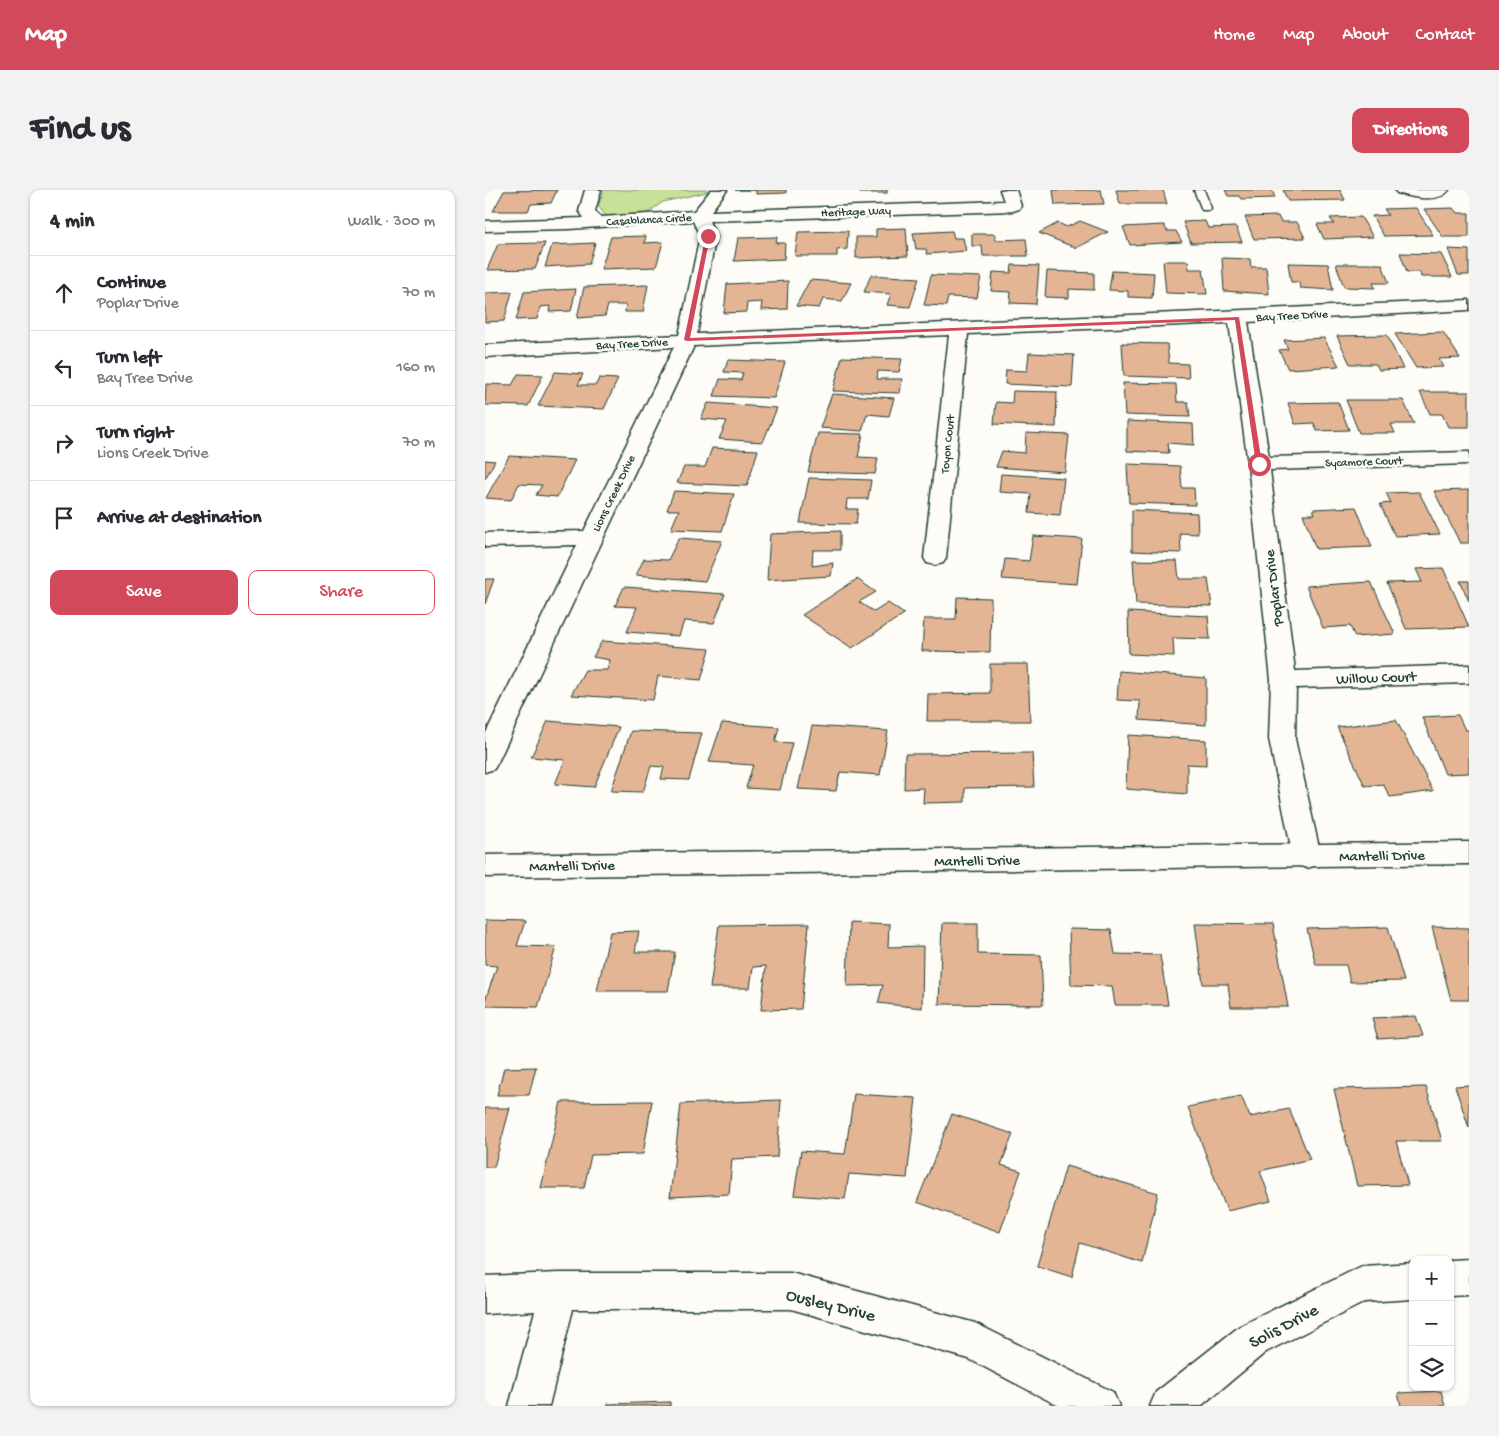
<!DOCTYPE html>
<meta charset="utf-8">
<style>
:root{--surface:#fff;--page:#f2f2f3;--text:#2b2b33;--muted:#7c7c81;--line:#e1e1e2;--accent:#d1495b}
body{margin:0;font-family:"Gochi Hand",sans-serif;background:var(--page);color:var(--text)}
.controls{position:absolute;right:15px;bottom:15px;display:grid;overflow:hidden;border-radius:10px;box-shadow:0 1px 4px #0004}
.controls button{width:45px;height:45px;display:grid;place-items:center;padding:0;border:0;border-bottom:1px solid var(--line);background:var(--surface);color:var(--text);font:25px sans-serif}
.stop{position:absolute;width:15px;height:15px;margin:-11px;border:4px solid #d1495b;border-radius:50%;background:#fff}
.stop.end{background:#d1495b;border-color:#fff;box-shadow:0 1px 5px #0008}
.list{margin:0;padding:0;list-style:none}
h2{display:flex;justify-content:space-between;align-items:center;height:65px;margin:0;padding:0 20px;font-size:21px}
h2 small{font-size:16px;font-weight:400;color:var(--muted)}
.list li{display:grid;grid-template-columns:32px 1fr auto;gap:15px;align-items:center;box-sizing:border-box;height:75px;padding:0 20px;border-top:1px solid var(--line)}
.list b{display:block;font-size:19px;white-space:nowrap}
.list p{margin:0;font-size:16px;white-space:nowrap;color:var(--muted)}
.list em{font-size:16px;font-style:normal;color:var(--muted)}
.actions{display:flex;gap:10px;padding:15px 20px}
.actions a{flex:1;padding:11px 0;border:1px solid var(--accent);border-radius:10px;text-align:center;font-size:18px;color:var(--accent)}
.actions .main{background:var(--accent);color:#fff}
.icon{flex:none;width:28px;height:28px;fill:none;stroke:currentColor;stroke-width:2;stroke-linecap:round;stroke-linejoin:round}
.map{position:relative;flex:none;width:984px;height:1216px;overflow:hidden;border-radius:10px}
header{display:flex;align-items:center;gap:30px;box-sizing:border-box;height:70px;padding:0 25px;background:var(--accent);color:#fff}
header strong{font-size:24px}
nav{display:flex;gap:28px;margin-inline-start:auto;font-size:18px}
.intro{display:flex;align-items:center;justify-content:space-between;box-sizing:border-box;height:120px;padding:0 30px}
h1{margin:0;font-size:35px}
.button{padding:12px 22px;border-radius:10px;background:var(--accent);color:#fff;font-size:18px;font-weight:700}
main{display:flex;gap:30px;padding:0 30px}
aside{flex:1;background:var(--surface);border-radius:10px;box-shadow:0 1px 4px #0004}
.map>svg:first-child{display:block}
.green{fill:#c7e198;stroke:#738f66}
.building{fill:#e4b594;stroke:#1f3d34}
.lines{fill:none;stroke-linecap:round;stroke-linejoin:round}
.service-casing{stroke:#1f3d34;stroke-width:3}
.minor-casing{stroke:#1f3d34;stroke-width:3}
.tertiary-casing{stroke:#1f3d34;stroke-width:3}
.service{fill:#fdfcf7;fill-rule:evenodd}
.minor{fill:#fdfcf7;fill-rule:evenodd}
.tertiary{fill:#fdfcf7;fill-rule:evenodd}
.route{fill:#d1495b}
.labels{text-anchor:middle;stroke-width:5;stroke-linejoin:round;paint-order:stroke}
.far-street-label{font-size:12px;fill:#1f3d34;stroke:#fdfcf7}
.street-label{font-size:15px;fill:#1f3d34;stroke:#fdfcf7}
.near-street-label{font-size:18px;fill:#1f3d34;stroke:#fdfcf7}
</style>
<header>
<strong>Map</strong>
<nav><a>Home</a><a>Map</a><a>About</a><a>Contact</a></nav>
</header>
<div class="intro"><h1>Find us</h1><a class="button">Directions</a></div>
<main>
<aside>
<h2>4 min<small>Walk · 300 m</small></h2>
<ul class="list">
<li><svg class="icon" aria-label="ahead" viewBox="0 0 24 24"><path d="M12 20V5M6 11l6-6 6 6"/></svg><div><b>Continue</b><p>Poplar Drive</p></div><em>70 m</em></li>
<li><svg class="icon" aria-label="left" viewBox="0 0 24 24"><path d="M17 20v-9H6M10 6l-5 5 5 5"/></svg><div><b>Turn left</b><p>Bay Tree Drive</p></div><em>160 m</em></li>
<li><svg class="icon" aria-label="right" viewBox="0 0 24 24"><path d="M7 20v-9h11M14 6l5 5-5 5"/></svg><div><b>Turn right</b><p>Lions Creek Drive</p></div><em>70 m</em></li>
<li><svg class="icon" aria-label="arrive" viewBox="0 0 24 24"><path d="M6 21V4h12l-3 4 3 4H6"/></svg><div><b>Arrive at destination</b></div></li>
</ul>
<div class="actions"><a class="main">Save</a><a>Share</a></div>
</aside>
<div class="map">
<svg width="984" height="1216" viewBox="0 0 984 1216">
<rect width="100%" height="100%" fill="#fdfcf7"/>
<filter id="ink" filterUnits="userSpaceOnUse"><feTurbulence type="fractalNoise" baseFrequency=".02" numOctaves="2"/><feDisplacementMap in="SourceGraphic" scale="10" xChannelSelector="R" yChannelSelector="G"/><feConvolveMatrix kernelMatrix="1 2 1 2 8 2 1 2 1" color-interpolation-filters="sRGB"/></filter>
<g filter="url(#ink)">
<polygon class="green" points="119,0 223,0 222,2 178,12 161,24 121,26 113,16"/>
<g class="building">
<polygon points="72,0 66,13 46,14 43,21 8,21 19,1"/>
<polygon points="250,0 301,0 301,3 271,4 271,0"/>
<rect x="375" y="0" width="27" height="3"/>
<polygon points="568,0 616,0 619,14 570,15"/>
<polygon points="631,0 678,0 682,14 635,14"/>
<polygon points="740,0 787,0 790,8 756,9 754,6 743,6"/>
<polygon points="798,0 855,0 860,10 803,11"/>
<polygon points="931,18 948,45 899,46 887,26 903,25 899,19"/>
<polygon points="968,18 972,23 984,23 984,47 958,47 939,19"/>
<polygon points="793,26 796,32 812,32 820,48 769,49 760,27"/>
<polygon points="876,27 888,47 839,49 832,34 849,34 845,28"/>
<polygon points="595,31 623,42 591,58 554,43 573,33 582,37"/>
<polygon points="720,31 723,38 751,37 757,52 706,53 698,32"/>
<polygon points="679,35 682,41 691,41 697,52 645,55 638,37"/>
<polygon points="421,38 423,66 371,68 371,47 391,47 391,39"/>
<polygon points="363,41 362,59 352,60 352,66 310,66 313,42"/>
<polygon points="467,41 469,48 478,48 481,61 442,64 441,59 431,59 428,43"/>
<polygon points="487,44 510,44 510,50 541,49 543,66 498,66 497,56 487,56"/>
<polygon points="161,46 159,53 178,52 171,77 116,79 126,47"/>
<polygon points="292,47 291,53 300,53 299,69 249,71 253,48"/>
<polygon points="60,53 50,79 2,80 13,54"/>
<polygon points="110,53 104,74 60,77 67,55"/>
<polygon points="963,59 984,60 984,85 973,85"/>
<polygon points="915,63 956,64 967,87 936,87 935,82 922,82"/>
<polygon points="737,68 765,69 766,77 781,77 784,104 739,101"/>
<polygon points="678,71 703,71 704,79 718,79 722,104 681,103"/>
<polygon points="803,73 843,74 848,100 815,98 814,92 806,92"/>
<polygon points="851,74 897,74 904,93 888,93 890,98 859,97"/>
<polygon points="527,75 554,76 551,114 525,113 526,102 506,101 508,82 526,83"/>
<polygon points="562,81 609,83 609,100 584,99 584,108 560,107"/>
<polygon points="627,81 669,83 667,108 643,107 643,101 624,100"/>
<polygon points="386,85 434,88 425,117 402,115 406,104 379,102"/>
<polygon points="446,85 496,87 492,108 463,107 461,116 439,115"/>
<polygon points="325,90 366,93 357,111 338,109 334,118 311,116"/>
<polygon points="303,91 302,119 276,120 277,112 262,113 261,122 239,123 242,94"/>
<polygon points="163,95 158,122 140,122 141,115 123,115 120,126 92,128 99,97"/>
<polygon points="91,99 86,121 64,122 65,116 55,117 52,129 31,130 39,102"/>
<polygon points="27,102 19,131 0,132 0,103"/>
<polygon points="958,142 975,168 954,169 958,177 931,178 910,144"/>
<polygon points="902,145 918,179 894,180 891,174 865,174 852,146"/>
<polygon points="839,148 854,176 803,179 794,160 803,159 799,150"/>
<polygon points="637,153 682,154 684,173 703,174 704,188 639,186"/>
<polygon points="544,163 589,165 587,197 520,194 521,180 542,181"/>
<polygon points="357,167 417,169 414,182 393,181 392,189 417,189 415,203 348,201"/>
<polygon points="243,170 300,172 289,208 229,206 235,189 256,190 258,183 239,182"/>
<polygon points="70,182 98,184 93,195 111,195 114,188 133,189 119,219 53,216"/>
<polygon points="33,184 58,185 43,216 0,215 1,194 27,195"/>
<polygon points="638,193 691,194 692,212 703,212 705,227 640,225"/>
<polygon points="528,201 572,202 571,237 509,234 511,212 527,213"/>
<polygon points="935,202 984,202 984,237 963,237 957,224 945,224"/>
<polygon points="347,204 409,208 404,226 382,224 377,241 335,238"/>
<polygon points="861,210 918,210 929,234 906,234 910,243 874,243"/>
<polygon points="853,212 864,240 832,241 829,233 810,234 803,213"/>
<polygon points="223,213 292,218 278,252 234,249 242,231 216,229"/>
<polygon points="642,231 708,234 709,255 683,253 684,263 642,261"/>
<polygon points="333,243 378,244 373,267 393,268 390,284 323,282"/>
<polygon points="541,243 584,245 580,282 511,277 517,261 540,263"/>
<polygon points="227,258 273,260 262,296 192,293 199,277 220,277"/>
<polygon points="24,266 90,270 72,307 51,305 57,295 34,294 26,310 1,308"/>
<polygon points="0,270 10,271 0,289"/>
<polygon points="642,274 695,276 697,298 709,298 710,315 644,313"/>
<polygon points="516,284 579,288 575,325 544,323 546,304 514,302"/>
<polygon points="324,288 386,290 383,309 362,309 361,319 373,319 371,334 315,333"/>
<polygon points="984,300 984,353 975,353 949,301"/>
<polygon points="189,301 249,304 237,341 186,339 194,320 182,320"/>
<polygon points="934,302 955,344 910,346 895,314 906,313 901,303"/>
<polygon points="871,317 887,357 831,359 818,324 830,324 828,319"/>
<polygon points="647,320 712,323 713,344 695,343 696,363 647,361"/>
<polygon points="355,341 355,360 328,360 327,376 348,373 346,386 282,390 285,344"/>
<polygon points="548,346 597,349 592,394 517,389 520,369 544,371"/>
<polygon points="194,348 237,351 220,391 151,385 159,369 183,370"/>
<polygon points="648,370 692,371 694,389 723,389 727,416 651,414"/>
<polygon points="958,378 984,437 921,439 902,393 937,392 931,379"/>
<polygon points="0,389 9,389 0,414"/>
<polygon points="372,389 391,402 374,412 389,422 403,413 419,424 367,458 317,425"/>
<polygon points="975,391 984,391 984,411"/>
<polygon points="886,392 910,444 870,447 865,436 838,438 821,396"/>
<polygon points="139,397 240,404 229,433 199,431 194,446 142,442 152,417 130,416"/>
<polygon points="472,407 506,408 505,462 437,461 439,429 471,429"/>
<polygon points="643,422 723,426 725,449 688,448 689,466 644,464"/>
<polygon points="117,451 225,459 216,490 173,486 168,510 86,505 100,480 122,480 125,470 108,467"/>
<polygon points="505,474 543,474 545,531 442,531 443,504 505,503"/>
<polygon points="634,481 721,488 721,535 654,530 655,511 632,510"/>
<polygon points="973,525 980,540 984,540 984,583 960,584 937,527"/>
<polygon points="911,530 948,601 905,607 898,594 880,596 852,537"/>
<polygon points="63,531 134,537 109,597 70,594 80,570 46,567"/>
<polygon points="237,533 294,537 290,552 307,553 295,600 261,598 268,575 224,572"/>
<polygon points="327,536 403,541 395,585 355,582 351,601 313,599"/>
<polygon points="146,541 217,543 204,590 176,589 179,577 166,576 158,602 126,601"/>
<polygon points="643,545 721,550 721,575 702,574 702,604 641,599"/>
<polygon points="547,563 549,597 480,598 480,612 438,613 439,598 419,599 420,564"/>
<polygon points="0,730 40,731 32,756 71,757 53,817 0,816 0,811 12,776 0,775"/>
<polygon points="364,732 404,734 403,757 438,756 437,818 393,813 398,795 362,796"/>
<polygon points="457,733 493,733 493,764 556,765 558,815 454,814"/>
<polygon points="710,733 788,734 803,817 746,817 743,794 718,794"/>
<polygon points="324,734 316,819 276,820 281,776 268,777 265,798 225,798 234,735"/>
<polygon points="903,737 919,791 865,792 861,775 831,775 822,739"/>
<polygon points="947,737 984,738 984,810 966,810"/>
<polygon points="584,739 626,740 630,764 675,765 683,815 630,815 627,796 586,795"/>
<polygon points="154,741 150,762 190,762 183,801 112,801 125,742"/>
<polygon points="931,826 938,846 893,849 887,828"/>
<polygon points="51,877 44,905 12,905 19,878"/>
<polygon points="984,895 984,938 970,896"/>
<polygon points="941,897 957,951 911,951 923,995 872,996 849,899"/>
<polygon points="369,904 431,908 422,988 364,984 360,1009 309,1005 316,961 360,964"/>
<polygon points="756,906 765,927 804,919 825,969 775,981 786,1011 742,1021 703,917"/>
<polygon points="296,910 292,967 247,969 244,1004 185,1007 196,914"/>
<polygon points="167,911 158,964 106,965 99,998 56,998 76,912"/>
<polygon points="0,918 25,918 9,977 0,977"/>
<polygon points="467,924 528,944 516,975 536,981 515,1042 432,1012"/>
<polygon points="581,976 673,1003 657,1073 595,1053 587,1087 552,1076"/>
<polygon points="956,1201 960,1216 916,1216 913,1203"/>
<polygon points="185,1212 185,1216 123,1216 123,1214"/>
</g>
<g class="lines">
<g class="service-casing">
<polygon id="service" points="709,0 719,0 726,18 725,20 717,20"/>
</g>
<g class="minor-casing">
<g id="minor">
<polygon points="100,0 116,0 110,21 116,27 209,21 226,0 242,0 226,21 519,11 515,0 531,0 536,16 534,19 528,21 224,31 231,46 212,144 984,110 984,120 763,132 784,267 984,262 984,274 785,280 810,481 984,475 984,493 811,498 810,549 836,667 832,675 822,678 812,675 808,667 784,549 786,490 763,274 744,133 483,144 461,368 458,373 450,375 442,373 439,368 464,145 209,156 13,572 9,579 0,582 0,545 92,355 0,357 0,343 99,341 189,157 0,167 0,155 194,145 215,46 208,31 84,39 0,41 0,31 99,28 94,21"/>
<path d="M 910,0 L 964,0 C 954,14 926,7 912,3 Z"/>
<polygon points="984,1069 984,1105 965,1106 965,1070"/>
<polygon points="928,1073 928,1109 880,1112 781,1162 716,1216 665,1216 671,1202 755,1136 877,1076"/>
<polygon points="74,1083 306,1083 490,1133 628,1202 634,1216 574,1216 484,1169 306,1119 88,1119 64,1216 24,1216 50,1121 0,1124 0,1086"/>
</g>
</g>
<g class="tertiary-casing">
<polygon id="tertiary" points="984,652 984,674 0,687 0,665"/>
</g>
<use href="#service" class="service"/>
<use href="#minor" class="minor"/>
<use href="#tertiary" class="tertiary"/>
</g>
</g>
<polygon class="route" points="221,44 225,46 205,148 754,127 777,274 774,276 771,274 750,130 202,151 199,150"/>
<g class="labels">
<g class="far-street-label">
<text transform="translate(371 21) rotate(-2)" y="4">Heritage Way</text>
<text transform="translate(164 29) rotate(-3)" y="4">Casablanca Circle</text>
<text transform="translate(807 125) rotate(-3)" y="4">Bay Tree Drive</text>
<text transform="translate(147 153) rotate(-3)" y="4">Bay Tree Drive</text>
<text transform="translate(462 254) rotate(-84)" y="4">Toyon Court</text>
<text transform="translate(879 271) rotate(-2)" y="4">Sycamore Court</text>
<text transform="translate(128 303) rotate(-64)" y="4">Lions Creek Drive</text>
</g>
<g class="street-label">
<text transform="translate(788 398) rotate(-97)" y="5">Poplar Drive</text>
<text transform="translate(891 487) rotate(-2)" y="5">Willow Court</text>
<text transform="translate(897 665) rotate(-1)" y="5">Mantelli Drive</text>
<text transform="translate(492 670) rotate(-1)" y="5">Mantelli Drive</text>
<text transform="translate(87 675) rotate(-1)" y="5">Mantelli Drive</text>
</g>
<g class="near-street-label">
<text transform="translate(346 1114) rotate(14)" y="6">Ousley Drive</text>
<text transform="translate(798 1135) rotate(-28)" y="6">Solis Drive</text>
</g>
</g>
</svg>
<div class="controls">
<button>+</button>
<button>−</button>
<button><svg class="icon" aria-label="layers" viewBox="0 0 24 24"><path d="M12 4l9 5-9 5-9-5zM3 14l9 5 9-5"/></svg></button>
</div>
<div class="stop" style="left:774px;top:274px"></div>
<div class="stop end" style="left:223px;top:46px"></div>
</div>
</main>
